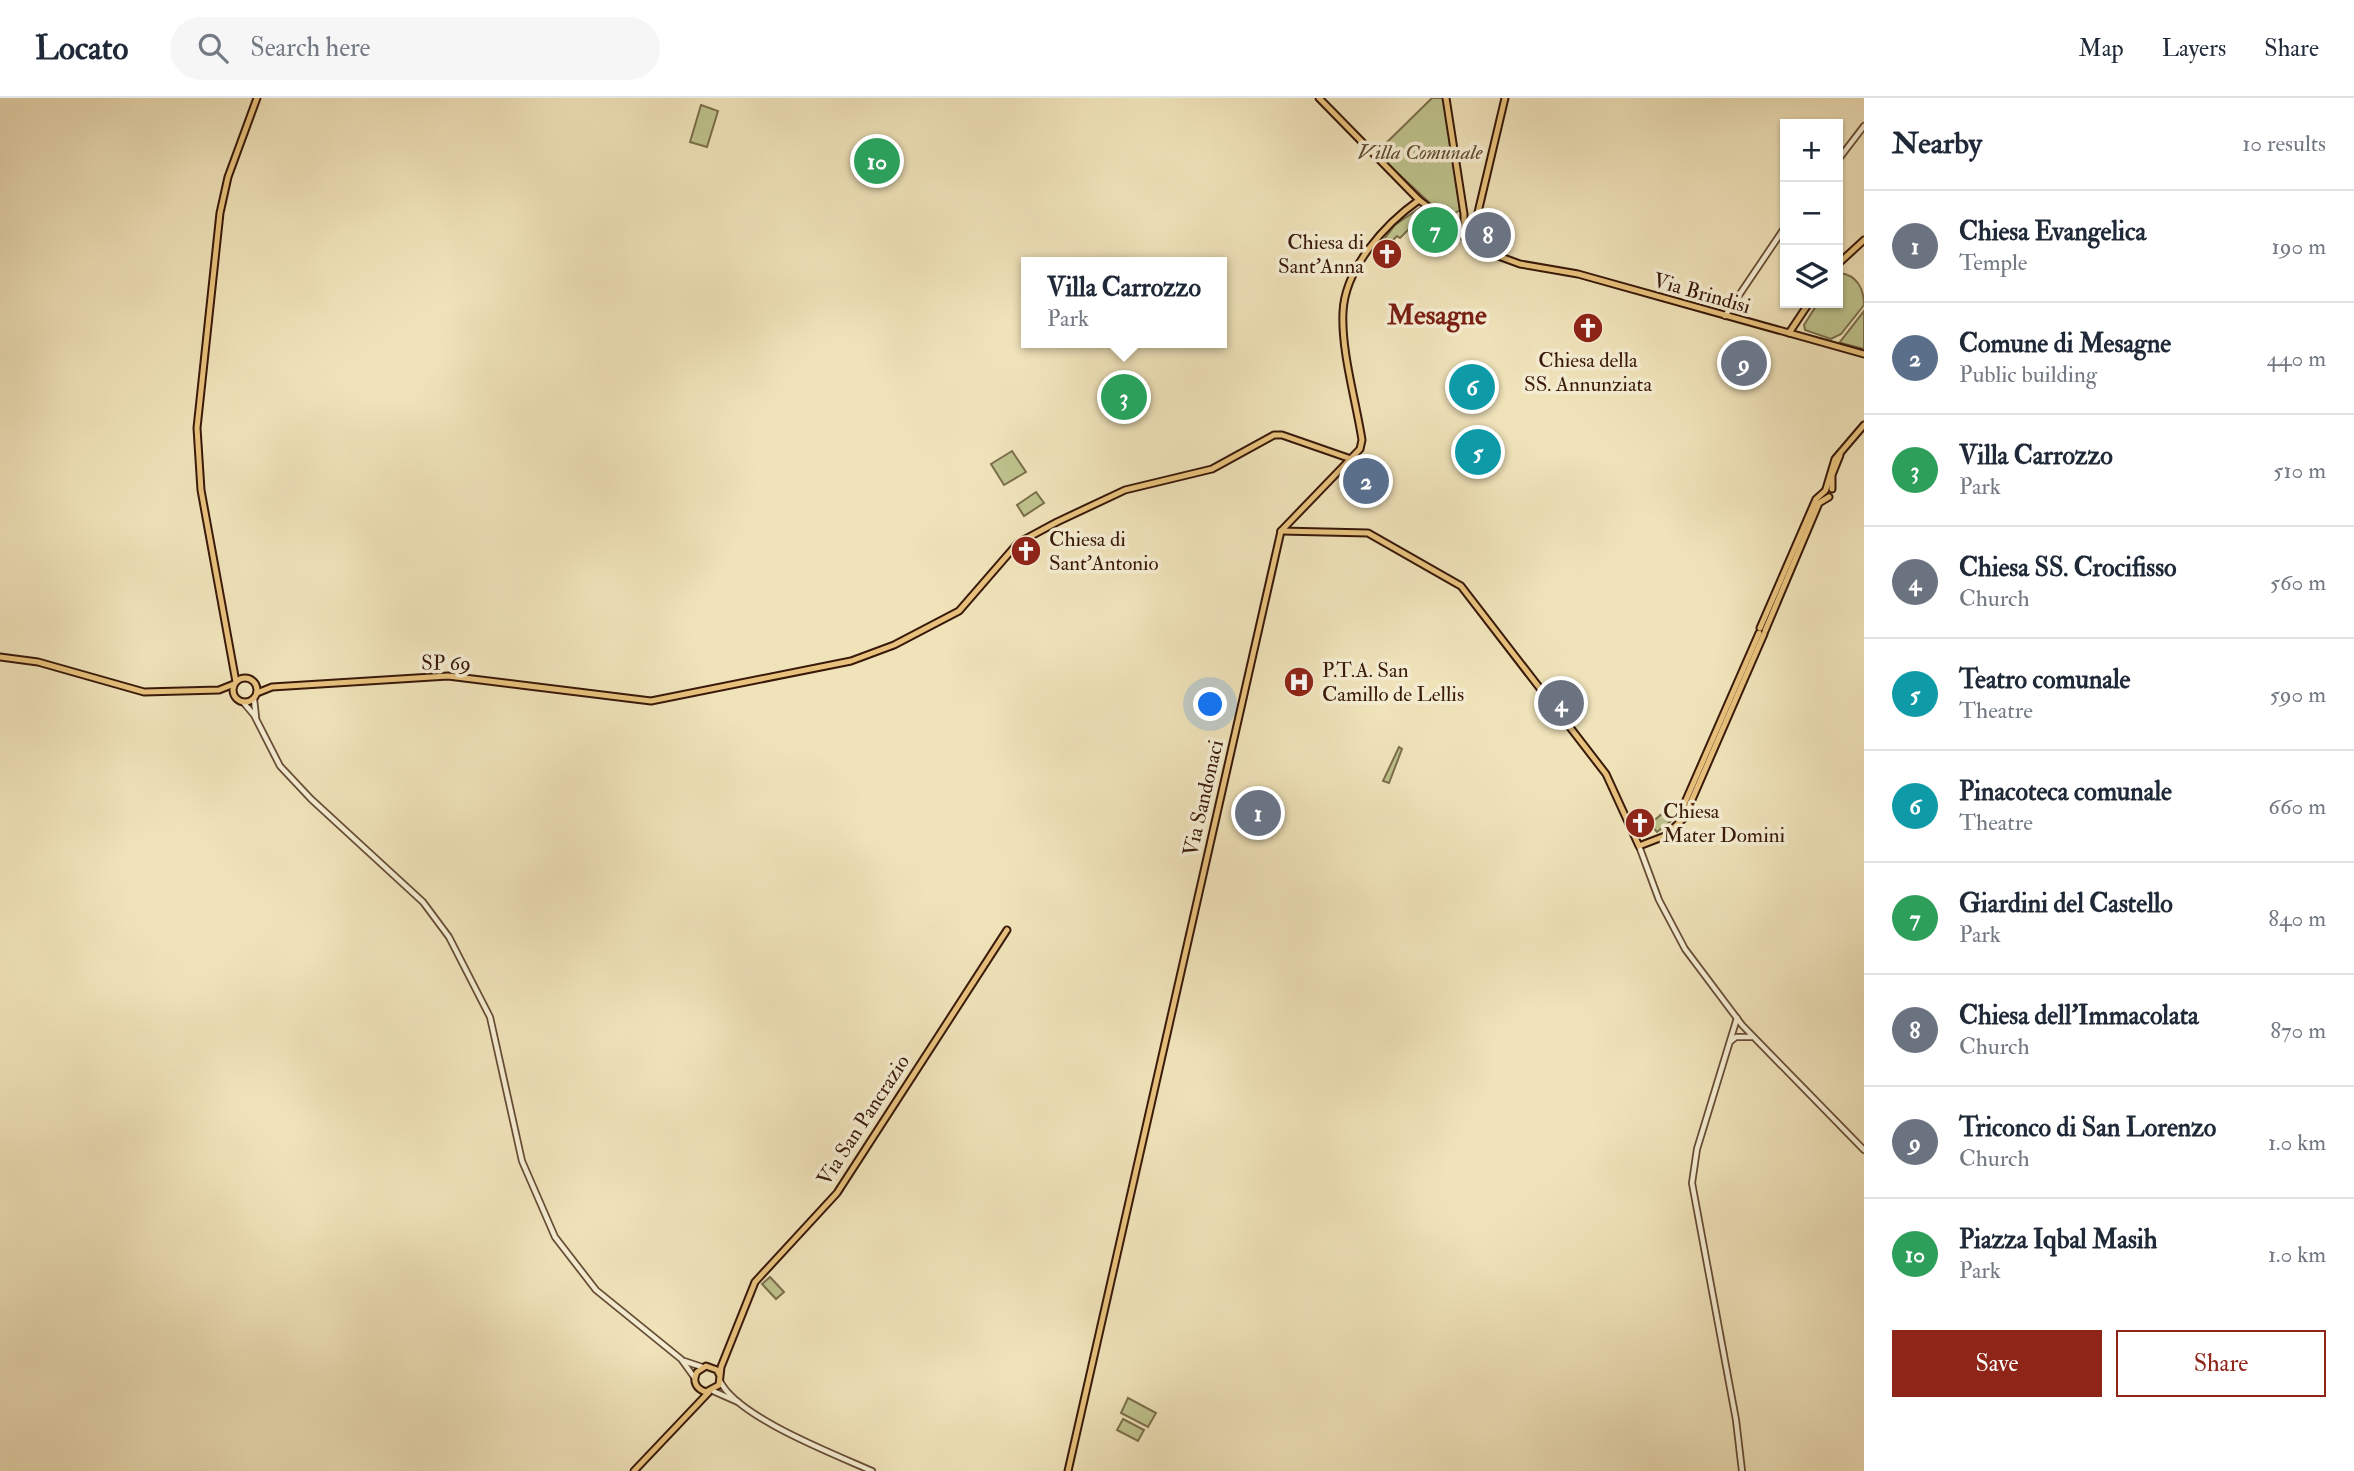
<!DOCTYPE html>
<meta charset="utf-8">
<style>
:root{--surface:#fff;--page:#f6f6f7;--text:#1f2937;--muted:#747a83;--line:#e0e1e3;--accent:#8f2418}
body{margin:0;font-family:"IM FELL Double Pica",serif;background:var(--page);color:var(--text)}
.controls{position:absolute;right:21px;top:21px;display:grid;overflow:hidden;border-radius:0px;box-shadow:0 2px 5px #0004}
.controls button{width:63px;height:63px;display:grid;place-items:center;padding:0;border:0;border-bottom:2px solid var(--line);background:var(--surface);color:var(--text);font:35px sans-serif}
.you{position:absolute;left:1211px;top:607px;width:24px;height:24px;margin:-18px;border:5px solid #fff;border-radius:50%;background:#1a73e8;box-shadow:0 0 0 10px #1a73e833}
.badge{display:grid;place-items:center;width:46px;height:46px;border-radius:50%;background:var(--accent);color:#fff;font-size:23px;font-weight:700}
.pin{position:absolute;translate:-50% -50%;border:4px solid #fff;box-shadow:0 2px 7px #0006}
.popup{position:absolute;left:1021px;top:159px;width:206px;height:91px;box-sizing:border-box;display:grid;place-content:center;border-radius:0px;background:var(--surface);filter:drop-shadow(0 2px 5px #0005);font-size:23px;white-space:nowrap;color:var(--muted)}
.popup b{font-size:26px;color:var(--text)}
.popup::after{content:'';position:absolute;left:50%;top:100%;margin-left:-14px;border:14px solid transparent;border-top-color:var(--surface)}
.list{margin:0;padding:0;list-style:none}
h2{display:flex;justify-content:space-between;align-items:center;height:91px;margin:0;padding:0 28px;font-size:30px}
h2 small{font-size:23px;font-weight:400;color:var(--muted)}
.list li{display:grid;grid-template-columns:46px 1fr auto;gap:21px;align-items:center;box-sizing:border-box;height:112px;padding:0 28px;border-top:2px solid var(--line)}
.list b{display:block;font-size:26px;white-space:nowrap}
.list p{margin:0;font-size:23px;white-space:nowrap;color:var(--muted)}
.list em{font-size:23px;font-style:normal;color:var(--muted)}
.actions{display:flex;gap:14px;padding:21px 28px}
.actions a{flex:1;padding:16px 0;border:2px solid var(--accent);border-radius:0px;text-align:center;font-size:24px;color:var(--accent)}
.actions .main{background:var(--accent);color:#fff}
.icon{flex:none;width:38px;height:38px;fill:none;stroke:currentColor;stroke-width:2;stroke-linecap:round;stroke-linejoin:round}
.map{position:relative;flex:none;width:1864px;height:1373px;overflow:hidden}
header{display:flex;align-items:center;gap:42px;box-sizing:border-box;height:98px;padding:0 35px;background:var(--surface);border-bottom:2px solid var(--line)}
header strong{font-size:33px}
nav{display:flex;gap:38px;margin-inline-start:auto;font-size:24px}
.search{width:490px;height:63px;background:var(--page);display:flex;align-items:center;gap:18px;box-sizing:border-box;padding:0 24px;border-radius:38px;color:var(--muted);font-size:26px}
main{display:flex}
aside{flex:1;background:var(--surface)}
.map>svg:first-child{display:block}
.green{fill:#bec28c;stroke:#7b6e4b;stroke-width:2}
.lines{fill:none;stroke-linecap:round;stroke-linejoin:round}
.minor-casing{stroke:#664c36;stroke-width:8}
.major-casing{stroke:#38190a;stroke-width:9}
.minor{stroke:#f5edd2;stroke-width:4.5}
.major{stroke:#e8c27d;stroke-width:5}
.labels{text-anchor:middle;stroke-width:7;stroke-linejoin:round;paint-order:stroke}
.park-label{font-size:21px;font-style:italic;fill:#604c31;stroke:#f5edd2}
.poi-label{font-size:21px;fill:#38190a;stroke:#f5edd2;text-anchor:start}
.street-label{font-size:21px;fill:#38190a;stroke:#f5edd2}
.district-label{font-size:28px;font-weight:bold;fill:#7a1f14;stroke:#f5edd2}
</style>
<header>
<strong>Locato</strong>
<div class="search"><svg class="icon" aria-label="search" viewBox="0 0 24 24"><circle cx="10" cy="10" r="6"/><path d="M15 15l6 6"/></svg>Search here</div>
<nav><a>Map</a><a>Layers</a><a>Share</a></nav>
</header>
<main>
<div class="map">
<svg width="1864" height="1373" viewBox="0 0 1864 1373">
<rect width="100%" height="100%" fill="#f0e3ba"/>
<filter id="stains"><feTurbulence type="fractalNoise" baseFrequency=".00286" numOctaves="4"/><feColorMatrix values="0 0 0 0 .2 0 0 0 0 .09 0 0 0 0 .02 0 0 0 .5 -.17"/></filter>
<radialGradient id="worn" r=".72"><stop offset=".6" stop-color="#630" stop-opacity="0"/><stop offset="1" stop-color="#630" stop-opacity=".3"/></radialGradient>
<g class="green">
<polygon points="1432,0 1444,0 1460,112 1446,120 1376,55"/>
<polygon points="701,7 718,13 707,49 690,44"/>
<polygon points="862,43 896,69 887,80 858,56"/>
<polygon points="1421,109 1456,139 1447,151 1441,147 1446,139 1438,133 1433,140 1420,131 1421,129 1413,122 1410,125 1411,129 1400,140 1397,138 1387,148 1384,146 1378,155 1375,153 1395,127"/>
<path d="M 1840,175 C 1857,177 1864,191 1864,207 L 1841,236 L 1831,241 L 1805,232 L 1804,227 L 1818,205 L 1838,205 Z"/>
<polygon points="1864,213 1864,251 1841,245 1840,244"/>
<polygon points="1012,353 1026,374 1004,387 991,366"/>
<polygon points="1036,394 1044,405 1024,418 1017,407"/>
<polygon points="1399,649 1402,651 1389,685 1383,683"/>
<polygon points="1664,714 1671,723 1657,734 1650,726"/>
<polygon points="770,1179 784,1194 776,1201 762,1186"/>
<polygon points="1128,1300 1156,1315 1148,1329 1121,1315"/>
<polygon points="1123,1321 1144,1332 1138,1343 1117,1332"/>
</g>
<g class="lines">
<g class="minor-casing">
<g id="minor">
<polyline points="1838,62 1864,28"/>
<polyline points="1725,218 1785,129"/>
<polyline points="254,601 256,619"/>
<polyline points="243,604 254,617 280,668 311,701 423,804 449,839 490,919 522,1063 555,1139 596,1192 681,1261 694,1279"/>
<polyline points="1639,748 1659,802 1685,851 1742,927 1864,1052"/>
<polyline points="1737,920 1697,1051 1692,1085 1736,1322 1742,1373"/>
<polyline points="1731,943 1736,939 1752,939"/>
<polyline points="684,1263 702,1269"/>
<path d="M 720,1283 C 737,1319 834,1356 872,1373"/>
<polyline points="713,1293 738,1304"/>
</g>
</g>
<g class="major-casing">
<g id="major">
<polyline points="1319,0 1419,102 1490,155 1520,166 1578,176 1864,256"/>
<polyline points="1446,0 1464,116 1464,139"/>
<polyline points="1471,144 1505,0"/>
<polyline points="1838,166 1864,142"/>
<polyline points="1789,235 1809,205"/>
<polyline points="1826,391 1835,361 1864,327"/>
<polyline points="1832,391 1832,377 1840,357"/>
<polyline points="1281,433 1368,435 1461,488 1606,676 1639,748 1665,738 1684,720 1764,536"/>
<path d="M 1281,433 L 1360,351 L 1362,342 C 1356,303 1341,253 1343,214 C 1345,170 1385,126 1419,102"/>
<polyline points="1760,530 1816,401 1825,393"/>
<polyline points="1765,533 1819,405 1829,399"/>
<polyline points="0,559 38,564 144,594 219,592 234,586"/>
<circle cx="245" cy="592" r="12"/>
<polyline points="236,584 201,392 197,330 220,115 228,79 257,0"/>
<polyline points="257,595 272,589 448,578 651,603 851,563 894,547 959,513 1018,445 1057,424 1125,392 1212,371 1274,337 1282,337 1351,361"/>
<polyline points="1679,726 1679,718 1759,535"/>
<path d="M 720,1278 L 717,1272 L 706,1268 L 697,1274 C 692,1283 696,1291 706,1294 L 719,1287 L 721,1269 L 755,1184 L 837,1095 L 1007,832"/>
<polyline points="634,1373 709,1294"/>
<polyline points="1068,1373 1281,433"/>
</g>
</g>
<use href="#minor" class="minor"/>
<use href="#major" class="major"/>
</g>
<defs>
<g id="church-disc" transform="scale(1.575)"><circle r="9.5" fill="#8f2418" stroke="#f5edd2"/><path d="M-1.2-6h2.4v3.5h3.3v2.4h-3.3V6h-2.4V-.1h-3.3v-2.4h3.3Z" fill="#fff"/></g>
<g id="hospital-disc" transform="scale(1.575)"><circle r="9.5" fill="#8f2418" stroke="#f5edd2"/><path d="M-5-5h3v3.5h4V-5h3V5h-3V1.5h-4V5h-3Z" fill="#fff"/></g>
</defs>
<g fill-rule="evenodd">
<use href="#church-disc" x="1387" y="156"/>
<use href="#church-disc" x="1588" y="230"/>
<use href="#church-disc" x="1026" y="453"/>
<use href="#hospital-disc" x="1299" y="584"/>
<use href="#church-disc" x="1640" y="725"/>
</g>
<g class="labels">
<g class="park-label">
<text x="1420" y="61">Villa Comunale</text>
</g>
<g class="poi-label">
<text x="1364" y="151" text-anchor="end">Chiesa di<tspan x="1364" dy="24">Sant'Anna</tspan></text>
<text x="1588" y="269" text-anchor="middle">Chiesa della<tspan x="1588" dy="24">SS. Annunziata</tspan></text>
<text x="1049" y="448">Chiesa di<tspan x="1049" dy="24">Sant'Antonio</tspan></text>
<text x="1322" y="579">P.T.A. San<tspan x="1322" dy="24">Camillo de Lellis</tspan></text>
<text x="1663" y="720">Chiesa<tspan x="1663" dy="24">Mater Domini</tspan></text>
</g>
<g class="street-label">
<text transform="translate(1702 195) rotate(16)" y="7">Via Brindisi</text>
<text transform="translate(446 565) rotate(1)" y="7">SP 69</text>
<text transform="translate(1203 700) rotate(-77)" y="7">Via Sandonaci</text>
<text transform="translate(863 1022) rotate(-57)" y="7">Via San Pancrazio</text>
</g>
<g class="district-label">
<text x="1437" y="226">Mesagne</text>
</g>
</g>
<rect width="100%" height="100%" filter="url(#stains)"/>
<rect width="100%" height="100%" fill="url(#worn)"/>
</svg>
<div class="controls">
<button>+</button>
<button>−</button>
<button><svg class="icon" aria-label="layers" viewBox="0 0 24 24"><path d="M12 4l9 5-9 5-9-5zM3 14l9 5 9-5"/></svg></button>
</div>
<div class="you"></div>
<div class="pin badge" style="left:1258px;top:715px;background:#6b7280">1</div>
<div class="pin badge" style="left:1366px;top:383px;background:#5c6f8a">2</div>
<div class="pin badge" style="left:1124px;top:299px;background:#2e9e5b">3</div>
<div class="popup"><b>Villa Carrozzo</b>Park</div>
<div class="pin badge" style="left:1561px;top:605px;background:#6b7280">4</div>
<div class="pin badge" style="left:1478px;top:354px;background:#0f9aa8">5</div>
<div class="pin badge" style="left:1472px;top:289px;background:#0f9aa8">6</div>
<div class="pin badge" style="left:1435px;top:132px;background:#2e9e5b">7</div>
<div class="pin badge" style="left:1488px;top:137px;background:#6b7280">8</div>
<div class="pin badge" style="left:1744px;top:265px;background:#6b7280">9</div>
<div class="pin badge" style="left:877px;top:63px;background:#2e9e5b">10</div>
</div>
<aside>
<h2>Nearby<small>10 results</small></h2>
<ul class="list">
<li><span class="badge" style="background:#6b7280">1</span><div><b>Chiesa Evangelica</b><p>Temple</p></div><em>190 m</em></li>
<li><span class="badge" style="background:#5c6f8a">2</span><div><b>Comune di Mesagne</b><p>Public building</p></div><em>440 m</em></li>
<li><span class="badge" style="background:#2e9e5b">3</span><div><b>Villa Carrozzo</b><p>Park</p></div><em>510 m</em></li>
<li><span class="badge" style="background:#6b7280">4</span><div><b>Chiesa SS. Crocifisso</b><p>Church</p></div><em>560 m</em></li>
<li><span class="badge" style="background:#0f9aa8">5</span><div><b>Teatro comunale</b><p>Theatre</p></div><em>590 m</em></li>
<li><span class="badge" style="background:#0f9aa8">6</span><div><b>Pinacoteca comunale</b><p>Theatre</p></div><em>660 m</em></li>
<li><span class="badge" style="background:#2e9e5b">7</span><div><b>Giardini del Castello</b><p>Park</p></div><em>840 m</em></li>
<li><span class="badge" style="background:#6b7280">8</span><div><b>Chiesa dell'Immacolata</b><p>Church</p></div><em>870 m</em></li>
<li><span class="badge" style="background:#6b7280">9</span><div><b>Triconco di San Lorenzo</b><p>Church</p></div><em>1.0 km</em></li>
<li><span class="badge" style="background:#2e9e5b">10</span><div><b>Piazza Iqbal Masih</b><p>Park</p></div><em>1.0 km</em></li>
</ul>
<div class="actions"><a class="main">Save</a><a>Share</a></div>
</aside>
</main>
